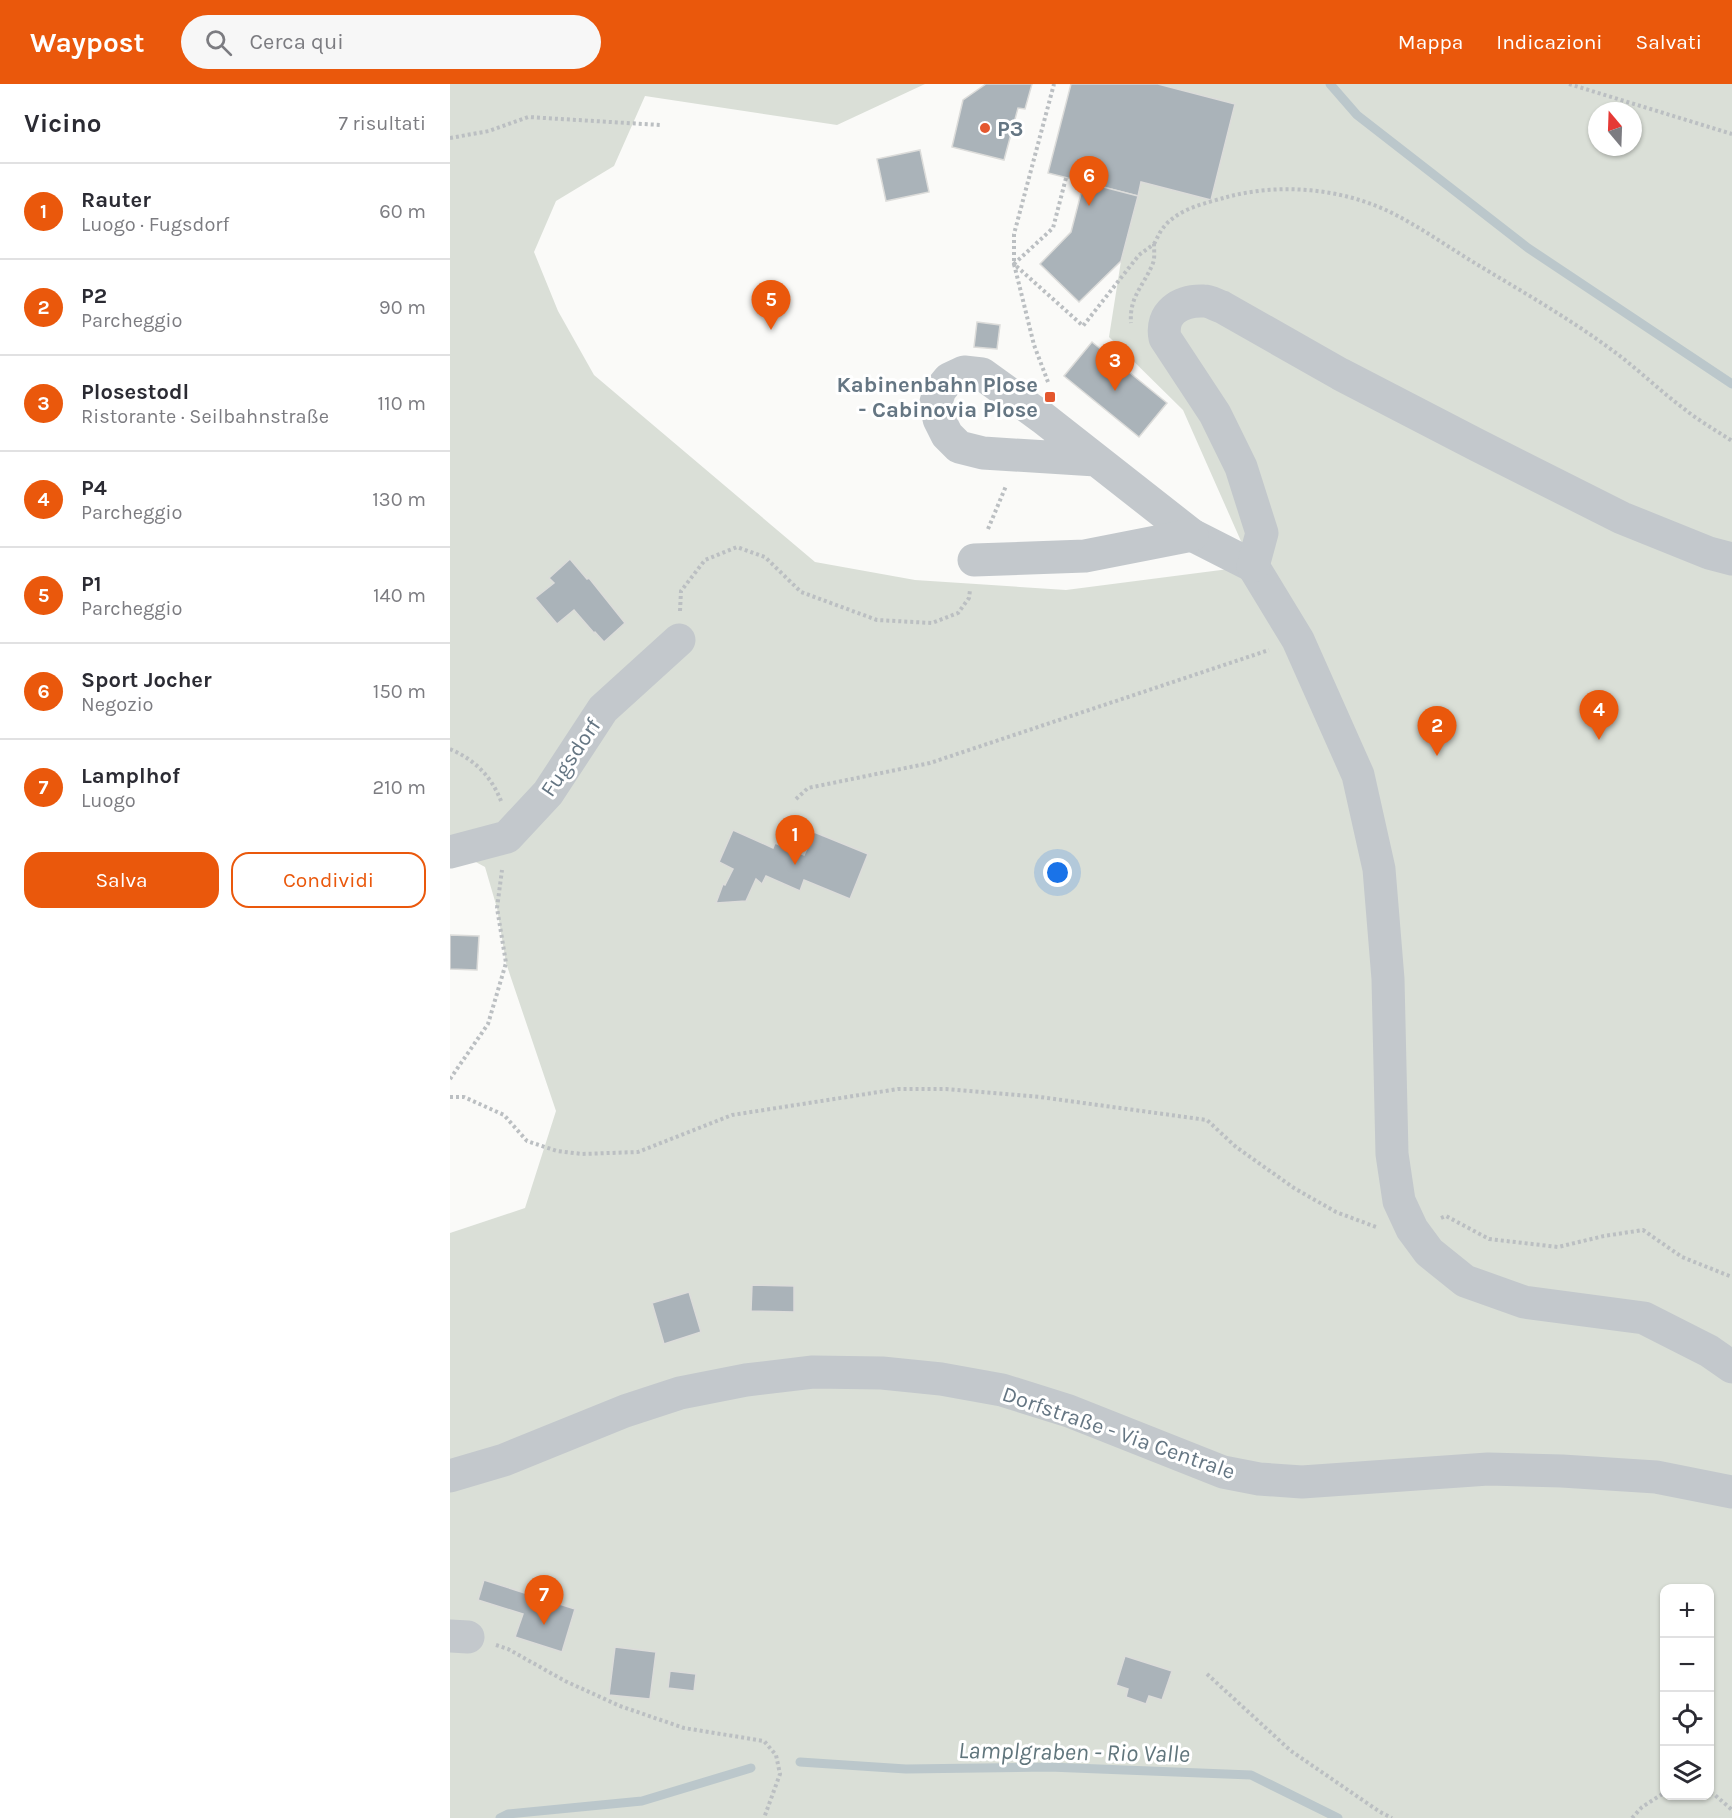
<!DOCTYPE html>
<html lang="it">
<meta charset="utf-8">
<style>
:root{--surface:#fff;--page:#f7f7f7;--text:#2b2b33;--muted:#7c7c81;--line:#e1e1e2;--accent:#ea580c}
body{margin:0;font-family:Karla,sans-serif;background:var(--page);color:var(--text)}
.controls{position:absolute;right:18px;bottom:18px;display:grid;overflow:hidden;border-radius:12px;box-shadow:0 2px 4px #0004}
.controls button{width:54px;height:54px;display:grid;place-items:center;padding:0;border:0;border-bottom:2px solid var(--line);background:var(--surface);color:var(--text);font:30px sans-serif}
.compass{position:absolute;left:1138px;top:18px;width:54px;height:54px;border-radius:50%;background:var(--surface);box-shadow:0 2px 4px #0004;rotate:341deg}
.you{position:absolute;left:608px;top:789px;width:21px;height:21px;margin:-15px;border:4px solid #fff;border-radius:50%;background:#1a73e8;box-shadow:0 0 0 9px #1a73e833}
.badge{display:grid;place-items:center;width:39px;height:39px;border-radius:50%;background:var(--accent);color:#fff;font-size:20px;font-weight:700}
.pin{position:absolute;translate:-50% -50px;filter:drop-shadow(0 2px 3px #0008)}
.pin::after{content:'';position:absolute;top:32px;width:21px;height:18px;background:inherit;clip-path:polygon(0 0,100% 0,50% 100%)}
.list{margin:0;padding:0;list-style:none}
h2{display:flex;justify-content:space-between;align-items:center;height:78px;margin:0;padding:0 24px;font-size:26px}
h2 small{font-size:20px;font-weight:400;color:var(--muted)}
.list li{display:grid;grid-template-columns:39px 1fr auto;gap:18px;align-items:center;box-sizing:border-box;height:96px;padding:0 24px;border-top:2px solid var(--line)}
.list b{display:block;font-size:22px;white-space:nowrap}
.list p{margin:0;font-size:20px;white-space:nowrap;color:var(--muted)}
.list em{font-size:20px;font-style:normal;color:var(--muted)}
.actions{display:flex;gap:12px;padding:18px 24px}
.actions a{flex:1;padding:14px 0;border:2px solid var(--accent);border-radius:18px;text-align:center;font-size:21px;color:var(--accent)}
.actions .main{background:var(--accent);color:#fff}
.icon{flex:none;width:33px;height:33px;fill:none;stroke:currentColor;stroke-width:2;stroke-linecap:round;stroke-linejoin:round}
.map{position:relative;flex:none;width:1282px;height:1734px;overflow:hidden}
header{display:flex;align-items:center;gap:36px;box-sizing:border-box;height:84px;padding:0 30px;background:var(--accent);color:#fff}
header strong{font-size:28px}
nav{display:flex;gap:33px;margin-inline-start:auto;font-size:21px}
.search{width:420px;height:54px;background:var(--page);display:flex;align-items:center;gap:15px;box-sizing:border-box;padding:0 21px;border-radius:33px;color:var(--muted);font-size:22px}
main{display:flex}
aside{flex:1;background:var(--surface)}
.map>svg:first-child{display:block}
.green{fill:#dadfd7;fill-rule:evenodd}
.lines{fill:none;stroke-linecap:round;stroke-linejoin:round}
.stream{stroke:#bbc7cb;stroke-width:9}
.building{fill:#aab3b9;stroke:#dcdcda;stroke-width:1.5}
.path{stroke:#bbbfc2;stroke-width:4;stroke-dasharray:3 3;stroke-linecap:butt}
.minor{stroke:#c3c8cc;stroke-width:33}
.poi-dot{fill:#e4572e;stroke:#fff;stroke-width:2}
.labels{text-anchor:middle;stroke-width:6;stroke-linejoin:round;paint-order:stroke}
.poi-label{font-size:22px;font-weight:bold;fill:#657683;stroke:#fff;text-anchor:start}
.street-label{font-size:22px;fill:#657683;stroke:#fff}
.water-label{font-size:24px;font-style:italic;fill:#60757c;stroke:#fff}
</style>
<header>
<strong>Waypost</strong>
<div class="search"><svg class="icon" aria-label="search" viewBox="0 0 24 24"><circle cx="10" cy="10" r="6"/><path d="M15 15l6 6"/></svg>Cerca qui</div>
<nav><a>Mappa</a><a>Indicazioni</a><a>Salvati</a></nav>
</header>
<main>
<aside>
<h2>Vicino<small>7 risultati</small></h2>
<ul class="list">
<li><span class="badge">1</span><div><b>Rauter</b><p>Luogo · Fugsdorf</p></div><em>60 m</em></li>
<li><span class="badge">2</span><div><b>P2</b><p>Parcheggio</p></div><em>90 m</em></li>
<li><span class="badge">3</span><div><b>Plosestodl</b><p>Ristorante · Seilbahnstraße</p></div><em>110 m</em></li>
<li><span class="badge">4</span><div><b>P4</b><p>Parcheggio</p></div><em>130 m</em></li>
<li><span class="badge">5</span><div><b>P1</b><p>Parcheggio</p></div><em>140 m</em></li>
<li><span class="badge">6</span><div><b>Sport Jocher</b><p>Negozio</p></div><em>150 m</em></li>
<li><span class="badge">7</span><div><b>Lamplhof</b><p>Luogo</p></div><em>210 m</em></li>
</ul>
<div class="actions"><a class="main">Salva</a><a>Condividi</a></div>
</aside>
<div class="map">
<svg width="1282" height="1734" viewBox="0 0 1282 1734">
<rect width="100%" height="100%" fill="#fafaf8"/>
<path class="green" d="M 0,0 L 475,0 L 387,41 L 195,12 L 164,82 L 106,117 L 84,168 L 108,227 L 144,291 L 365,478 L 465,496 L 616,506 L 802,482 L 733,326 L 659,253 L 671,177 L 691,98 L 761,115 L 785,20 L 708,0 L 1282,0 L 1282,1734 L 0,1734 L 0,1149 L 75,1124 L 106,1027 L 56,879 L 47,824 L 35,783 L 0,764 ZM 1147,27 L 1183,27 L 1183,63 L 1147,63 ZM 1214,1504 L 1260,1504 L 1260,1712 L 1214,1712 Z"/>
<g class="lines">
<g class="stream">
<polyline points="880,0 907,31 1078,164 1282,300"/>
<polyline points="350,1678 456,1685 599,1683 801,1691 888,1734"/>
<polyline points="50,1734 58,1730 192,1717 301,1684"/>
</g>
</g>
<g class="building">
<polygon points="536,0 582,0 575,25 568,24 554,76 502,63 513,16"/>
<polygon points="621,0 708,0 785,20 761,116 691,98 688,112 598,89"/>
<polygon points="470,66 479,108 436,117 427,75"/>
<polygon points="634,98 688,112 671,177 629,218 590,180 621,148"/>
<polygon points="527,238 550,241 547,265 524,263"/>
<polygon points="642,258 717,319 689,353 614,292"/>
<polygon points="120,475 137,495 139,494 175,539 154,558 145,548 144,549 124,526 107,540 85,514 104,499 99,494"/>
<polygon points="283,746 323,764 325,759 354,771 364,748 418,770 400,815 354,796 350,807 316,792 312,800 306,795 296,817 266,819 273,800 275,801 283,785 269,778"/>
<polygon points="0,851 29,852 27,886 0,885"/>
<polygon points="302,1201 344,1202 344,1228 301,1227"/>
<polygon points="239,1208 251,1248 214,1260 202,1219"/>
<polygon points="34,1496 125,1525 112,1568 65,1553 73,1530 28,1516"/>
<polygon points="165,1563 206,1568 200,1615 159,1611"/>
<polygon points="675,1572 722,1587 712,1616 699,1612 696,1620 676,1613 678,1605 666,1601"/>
<polygon points="220,1587 246,1590 244,1607 218,1604"/>
</g>
<g class="lines">
<g class="path">
<polyline points="1119,0 1282,50"/>
<polyline points="0,54 39,47 78,33 210,41"/>
<path d="M 616,94 L 603,144 L 564,180 L 633,242 L 689,171 L 704,160 C 704,166 705,174 703,179 C 694,202 679,212 681,239"/>
<path d="M 704,160 C 707,155 709,149 713,144 C 727,125 756,119 777,113 C 829,99 889,104 938,127 C 969,142 998,163 1028,181 C 1073,208 1120,235 1162,266 C 1188,285 1211,308 1237,327 C 1251,338 1267,347 1282,357"/>
<polyline points="598,298 584,261 564,180 564,150 604,0"/>
<polyline points="538,445 556,402"/>
<polyline points="230,527 231,507 255,476 287,463 315,473 351,508 427,536 482,539 508,529 519,514 520,506"/>
<path d="M 0,665 C 25,676 41,692 51,717"/>
<polyline points="346,715 358,704 480,679 819,566"/>
<polyline points="0,995 38,940 56,879 47,824 52,786"/>
<polyline points="0,1013 14,1013 54,1031 77,1057 107,1067 132,1070 188,1068 282,1031 448,1005 496,1005 590,1013 757,1036 786,1063 844,1104 886,1128 926,1143"/>
<polyline points="991,1134 996,1132 1039,1155 1108,1163 1154,1152 1193,1146 1232,1173 1282,1193"/>
<polyline points="46,1561 58,1565 115,1597 170,1622 234,1644 314,1657 326,1671 330,1690 314,1734"/>
<polyline points="757,1590 841,1667 930,1728 942,1734"/>
<polyline points="1260,1709 1265,1711 1282,1726"/>
<polyline points="1182,1734 1192,1723 1214,1709"/>
</g>
<g class="minor">
<polyline points="646,376 533,369 509,363 497,351 489,335 486,318 490,306 499,295 514,288 532,290 593,334 742,451 803,482"/>
<polyline points="524,476 635,472 742,451"/>
<polyline points="803,482 848,556 908,691 929,785 938,895 942,1070 949,1117 962,1145 979,1168 1015,1197 1074,1218 1194,1234 1259,1267 1282,1283"/>
<path d="M 803,482 L 812,449 L 791,383 L 765,330 L 715,254 C 710,229 730,216 754,217 C 760,217 766,221 772,223 L 890,290 L 1027,361 L 1172,434 L 1259,469 L 1282,475"/>
<polyline points="0,768 57,753 98,709 153,625 229,556"/>
<polyline points="0,1392 54,1376 175,1327 230,1309 296,1296 363,1288 432,1289 491,1295 552,1306 619,1327 773,1388 809,1395 852,1398 1038,1385 1112,1387 1206,1393 1282,1408"/>
<polyline points="0,1552 18,1553"/>
</g>
</g>
<g class="poi-dot">
<circle cx="535" cy="44" r="6"/>
<rect x="594" y="307" width="12" height="12" rx="3"/>
</g>
<g class="labels">
<g class="poi-label">
<text x="547" y="52">P3</text>
<text x="588" y="308" text-anchor="end">Kabinenbahn Plose<tspan x="588" dy="25">- Cabinovia Plose</tspan></text>
</g>
<g class="street-label">
<text transform="translate(120 673) rotate(-56)" y="8">Fugsdorf</text>
<text transform="translate(669 1348) rotate(19)" y="8">Dorfstraße - Via Centrale</text>
</g>
<g class="water-label">
<text transform="translate(624 1668) rotate(1)" y="8">Lamplgraben - Rio Valle</text>
</g>
</g>
</svg>
<div class="controls">
<button>+</button>
<button>−</button>
<button><svg class="icon" aria-label="locate" viewBox="0 0 24 24"><circle cx="12" cy="12" r="6"/><path d="M12 2v4M12 18v4M2 12h4M18 12h4"/></svg></button>
<button><svg class="icon" aria-label="layers" viewBox="0 0 24 24"><path d="M12 4l9 5-9 5-9-5zM3 14l9 5 9-5"/></svg></button>
</div>
<svg class="compass" viewBox="-18 -18 36 36"><path d="M0-13l5 13h-10z" fill="#e53935"/><path d="M0 13l5-13h-10z" fill="#7c7c81"/></svg>
<div class="you"></div>
<div class="pin badge" style="left:345px;top:781px">1</div>
<div class="pin badge" style="left:987px;top:672px">2</div>
<div class="pin badge" style="left:665px;top:307px">3</div>
<div class="pin badge" style="left:1149px;top:656px">4</div>
<div class="pin badge" style="left:321px;top:246px">5</div>
<div class="pin badge" style="left:639px;top:122px">6</div>
<div class="pin badge" style="left:94px;top:1541px">7</div>
</div>
</main>
